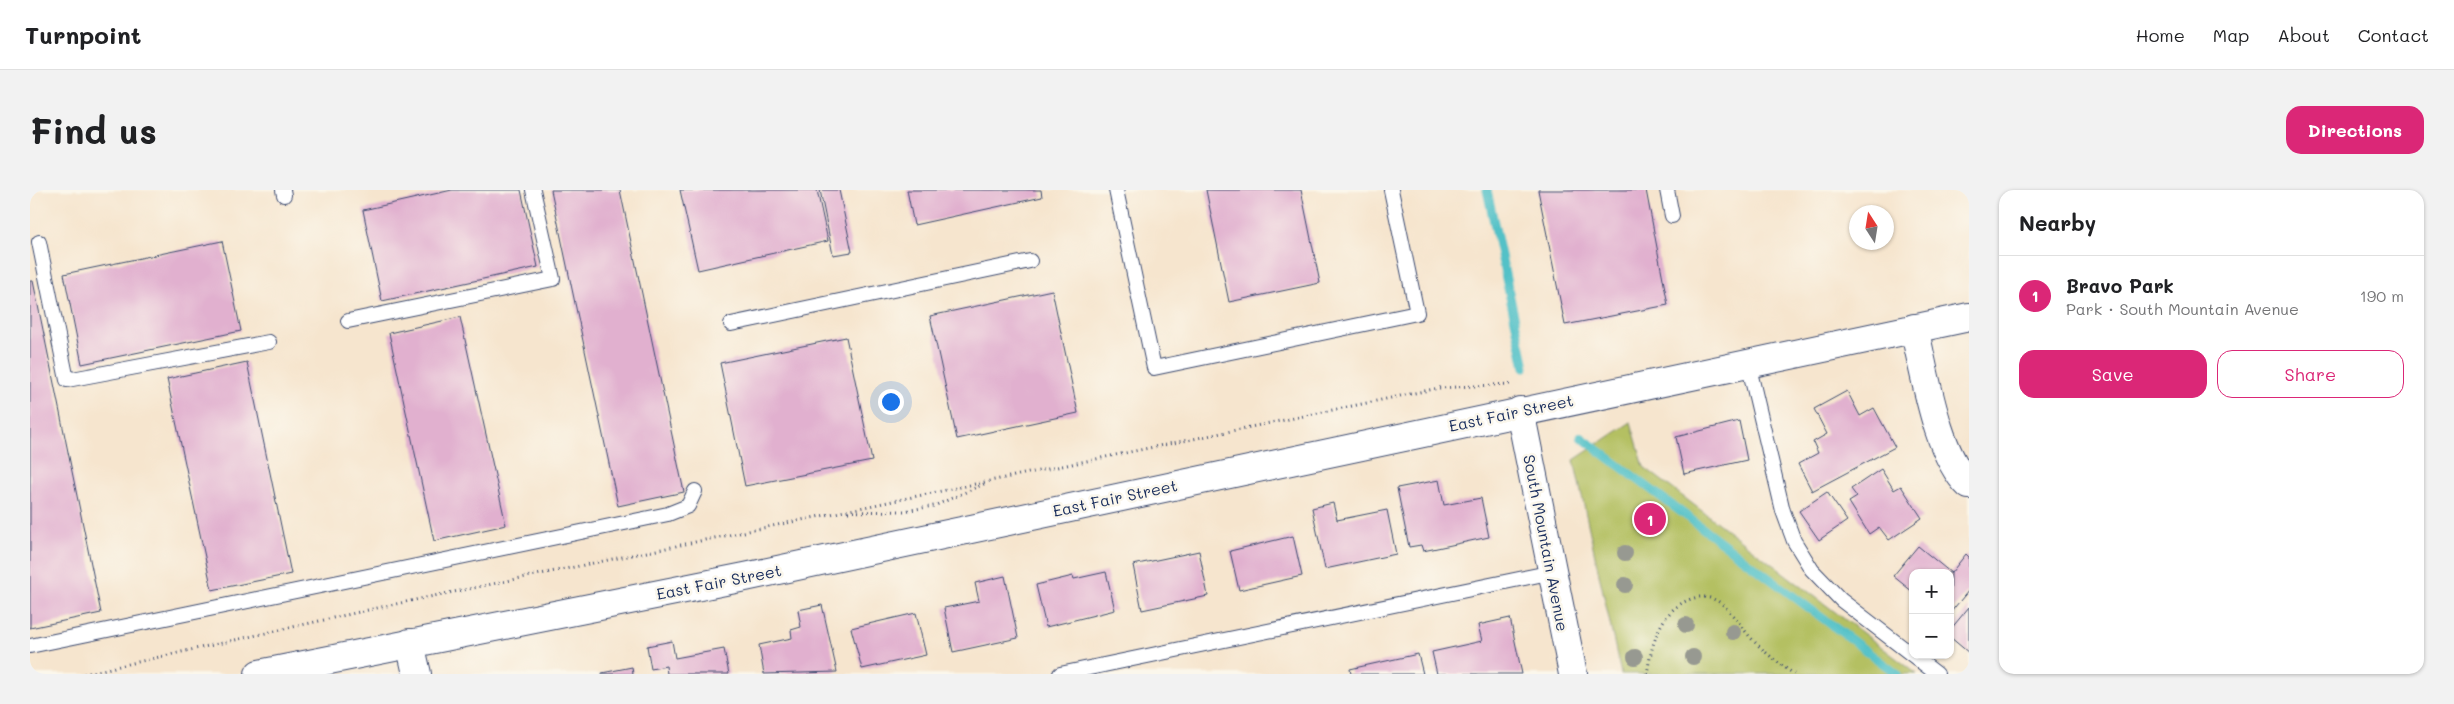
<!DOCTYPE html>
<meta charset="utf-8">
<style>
:root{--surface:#fff;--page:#f2f2f2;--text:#202124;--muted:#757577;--line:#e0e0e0;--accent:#db2777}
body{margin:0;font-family:Mali,sans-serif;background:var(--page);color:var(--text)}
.controls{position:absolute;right:15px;bottom:15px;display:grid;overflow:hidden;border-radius:10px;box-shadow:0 1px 4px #0004}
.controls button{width:45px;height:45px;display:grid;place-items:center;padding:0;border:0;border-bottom:1px solid var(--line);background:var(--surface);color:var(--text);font:25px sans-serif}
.compass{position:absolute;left:1819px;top:15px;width:45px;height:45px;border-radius:50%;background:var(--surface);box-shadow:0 1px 4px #0004;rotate:348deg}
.you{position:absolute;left:860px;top:211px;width:18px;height:18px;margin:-12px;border:4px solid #fff;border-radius:50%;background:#1a73e8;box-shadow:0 0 0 8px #1a73e833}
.badge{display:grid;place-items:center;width:32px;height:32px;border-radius:50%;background:var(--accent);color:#fff;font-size:16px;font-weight:700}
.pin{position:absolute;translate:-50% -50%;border:2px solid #fff;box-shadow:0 1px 5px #0006}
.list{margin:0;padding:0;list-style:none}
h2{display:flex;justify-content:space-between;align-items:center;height:65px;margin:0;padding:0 20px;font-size:21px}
h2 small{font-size:16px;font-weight:400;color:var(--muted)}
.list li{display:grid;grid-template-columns:32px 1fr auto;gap:15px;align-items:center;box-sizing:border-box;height:80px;padding:0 20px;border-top:1px solid var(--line)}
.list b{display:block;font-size:19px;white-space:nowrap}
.list p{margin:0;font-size:16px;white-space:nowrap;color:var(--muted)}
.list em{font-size:16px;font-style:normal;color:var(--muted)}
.actions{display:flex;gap:10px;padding:15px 20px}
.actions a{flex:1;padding:11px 0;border:1px solid var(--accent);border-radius:15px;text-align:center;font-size:18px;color:var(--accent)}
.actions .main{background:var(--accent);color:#fff}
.map{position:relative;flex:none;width:1939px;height:484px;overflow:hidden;border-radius:15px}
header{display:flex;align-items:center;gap:30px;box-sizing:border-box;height:70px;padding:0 25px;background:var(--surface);border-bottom:1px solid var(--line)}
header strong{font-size:24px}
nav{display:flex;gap:28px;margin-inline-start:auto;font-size:18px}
.intro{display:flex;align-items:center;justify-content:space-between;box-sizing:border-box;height:120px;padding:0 30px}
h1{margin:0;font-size:35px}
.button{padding:12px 22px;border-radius:15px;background:var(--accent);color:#fff;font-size:18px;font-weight:700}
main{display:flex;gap:30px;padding:0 30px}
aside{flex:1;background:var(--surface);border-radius:15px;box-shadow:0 1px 4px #0004}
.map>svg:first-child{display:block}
.green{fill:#b4c062;stroke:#687860}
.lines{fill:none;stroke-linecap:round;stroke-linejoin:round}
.stream{stroke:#53c1c7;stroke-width:9}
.building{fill:#e1b0cf}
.lane-casing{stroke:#3c4a6f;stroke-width:16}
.street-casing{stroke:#3c4a6f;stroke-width:30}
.path{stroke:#3c4a6f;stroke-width:3;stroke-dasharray:1 4;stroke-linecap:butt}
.lane{stroke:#fff;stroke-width:14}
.street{stroke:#fff;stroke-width:28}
.tree{fill:#979991}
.labels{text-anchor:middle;stroke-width:5;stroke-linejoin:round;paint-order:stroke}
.street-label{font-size:16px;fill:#1b2f5e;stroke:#fbf7ec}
</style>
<header>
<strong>Turnpoint</strong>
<nav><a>Home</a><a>Map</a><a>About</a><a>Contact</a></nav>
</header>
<div class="intro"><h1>Find us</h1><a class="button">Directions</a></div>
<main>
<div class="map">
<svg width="1939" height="484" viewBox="0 0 1939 484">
<rect width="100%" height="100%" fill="#fbf7ec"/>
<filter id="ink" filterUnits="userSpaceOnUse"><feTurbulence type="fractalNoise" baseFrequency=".02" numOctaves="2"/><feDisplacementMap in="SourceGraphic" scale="10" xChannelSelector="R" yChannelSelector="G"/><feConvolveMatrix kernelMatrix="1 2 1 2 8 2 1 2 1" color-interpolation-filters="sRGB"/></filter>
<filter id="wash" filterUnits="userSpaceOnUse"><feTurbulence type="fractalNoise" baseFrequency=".0096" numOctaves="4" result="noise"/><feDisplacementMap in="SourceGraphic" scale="20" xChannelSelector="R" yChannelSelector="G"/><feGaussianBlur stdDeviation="1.12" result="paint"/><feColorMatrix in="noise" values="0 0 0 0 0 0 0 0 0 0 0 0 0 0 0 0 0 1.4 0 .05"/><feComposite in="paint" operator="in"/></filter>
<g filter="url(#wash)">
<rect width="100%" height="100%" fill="#f6e5ce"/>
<polygon class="green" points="1601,232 1614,277 1887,484 1591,484 1544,270"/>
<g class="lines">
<g class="stream">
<polyline points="1457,0 1495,177"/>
<polyline points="1551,247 1867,484"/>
</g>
</g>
<g id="blocks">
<g class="building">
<polygon points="422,0 491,0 508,77 352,111 333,20"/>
<polygon points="521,0 590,0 654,302 588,316"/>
<polygon points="650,0 787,0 798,51 668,80"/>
<polygon points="790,0 809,0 822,62 803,65"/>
<polygon points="877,0 1011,0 1012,7 884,35"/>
<polygon points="1176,0 1271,0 1290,93 1199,112"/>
<polygon points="1508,0 1616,0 1638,115 1535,135"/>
<polygon points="192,51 211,141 52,174 34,84"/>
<polygon points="0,91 3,91 71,423 0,438"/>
<polygon points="1022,100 1048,223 927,249 900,126"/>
<polygon points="430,127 476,335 404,351 359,143"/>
<polygon points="816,147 842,271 715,296 690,173"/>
<polygon points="217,172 261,384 182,400 137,189"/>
<polygon points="1817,201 1830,226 1844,218 1865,257 1782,301 1768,274 1788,263 1783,252 1797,244 1784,219"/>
<polygon points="1709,231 1717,270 1654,284 1646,247"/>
<polygon points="1851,279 1864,300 1871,296 1892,328 1859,350 1849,337 1839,344 1819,312 1827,307 1821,299"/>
<polygon points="1409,290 1414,315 1451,308 1459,347 1393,361 1391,355 1379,357 1367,298"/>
<polygon points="1797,302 1817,331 1789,350 1769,321"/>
<polygon points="1303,313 1307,330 1357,320 1366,364 1295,379 1282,318"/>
<polygon points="1263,346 1272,386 1209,400 1200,361"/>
<polygon points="1888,356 1921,383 1936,364 1939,367 1939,400 1920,423 1921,383 1883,383 1883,402 1863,386"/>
<polygon points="1169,361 1178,406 1112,420 1103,375"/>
<polygon points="1076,382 1085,420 1016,437 1006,395 1043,386 1044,389"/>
<polygon points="975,386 988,448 923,462 914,418 949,411 945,393"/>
<polygon points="792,415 807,482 734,484 729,455 762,448 761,440 771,437 768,420"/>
<polygon points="1939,417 1939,463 1920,447 1920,440"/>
<polygon points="886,423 896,465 832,479 821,438"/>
<polygon points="1480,428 1492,484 1407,484 1402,462 1452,451 1448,435"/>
<polygon points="642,451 645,468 694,459 699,484 637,484 636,476 621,479 617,456"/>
<polygon points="1388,464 1393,484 1321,484 1320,479"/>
<polygon points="602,477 603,484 572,484 572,483"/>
</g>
</g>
</g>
<g filter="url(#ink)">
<use href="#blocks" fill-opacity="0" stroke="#3c4a6f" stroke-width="1"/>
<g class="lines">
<g class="lane-casing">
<g id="lane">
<polyline points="253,0 254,5"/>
<polyline points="1086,0 1124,178 1387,123 1361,0"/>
<polyline points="1637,0 1642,26"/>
<polyline points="9,52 37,190 239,152"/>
<polyline points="318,131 523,89 503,0"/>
<polyline points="701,134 1000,71"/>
<polyline points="1718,173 1753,321 1764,351 1782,380 1811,410 1907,484"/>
<polyline points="0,456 638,324 658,316 665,301"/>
<polyline points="1030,484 1523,382"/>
</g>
</g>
<g class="street-casing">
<g id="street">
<path d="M 1884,138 C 1895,182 1906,263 1939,295"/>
<polyline points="1490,221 1543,484"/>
<polyline points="380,453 387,484"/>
<polyline points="229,484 715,387 1939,127"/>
</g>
</g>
<g class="path">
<polyline points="818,322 874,321 904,316 954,294"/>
<polyline points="54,484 356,416 1409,198 1480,194"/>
<path d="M 1617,484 C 1622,453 1630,418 1664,408 C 1674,405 1685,408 1693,415 C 1703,424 1711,436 1720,447 C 1733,461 1748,473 1764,484"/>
</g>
<use href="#lane" class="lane"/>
<use href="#street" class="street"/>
</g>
<g class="tree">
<circle cx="1595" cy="363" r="8"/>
<circle cx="1595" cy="395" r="8"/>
<circle cx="1656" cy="435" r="8"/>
<circle cx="1703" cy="442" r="8"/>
<circle cx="1605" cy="467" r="8"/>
<circle cx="1663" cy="467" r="8"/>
</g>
</g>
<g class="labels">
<g class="street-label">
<text transform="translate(1481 223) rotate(-12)" y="6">East Fair Street</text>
<text transform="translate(1085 308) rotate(-12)" y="6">East Fair Street</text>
<text transform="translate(1516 353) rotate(79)" y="6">South Mountain Avenue</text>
<text transform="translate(689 392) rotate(-11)" y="6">East Fair Street</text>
</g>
</g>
</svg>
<div class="controls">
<button>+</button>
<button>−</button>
</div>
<svg class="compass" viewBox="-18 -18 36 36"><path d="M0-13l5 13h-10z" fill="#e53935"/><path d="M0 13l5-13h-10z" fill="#757577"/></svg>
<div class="you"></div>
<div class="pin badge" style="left:1620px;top:329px">1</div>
</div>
<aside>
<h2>Nearby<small></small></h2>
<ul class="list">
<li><span class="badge">1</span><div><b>Bravo Park</b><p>Park · South Mountain Avenue</p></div><em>190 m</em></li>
</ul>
<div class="actions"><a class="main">Save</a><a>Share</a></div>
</aside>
</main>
